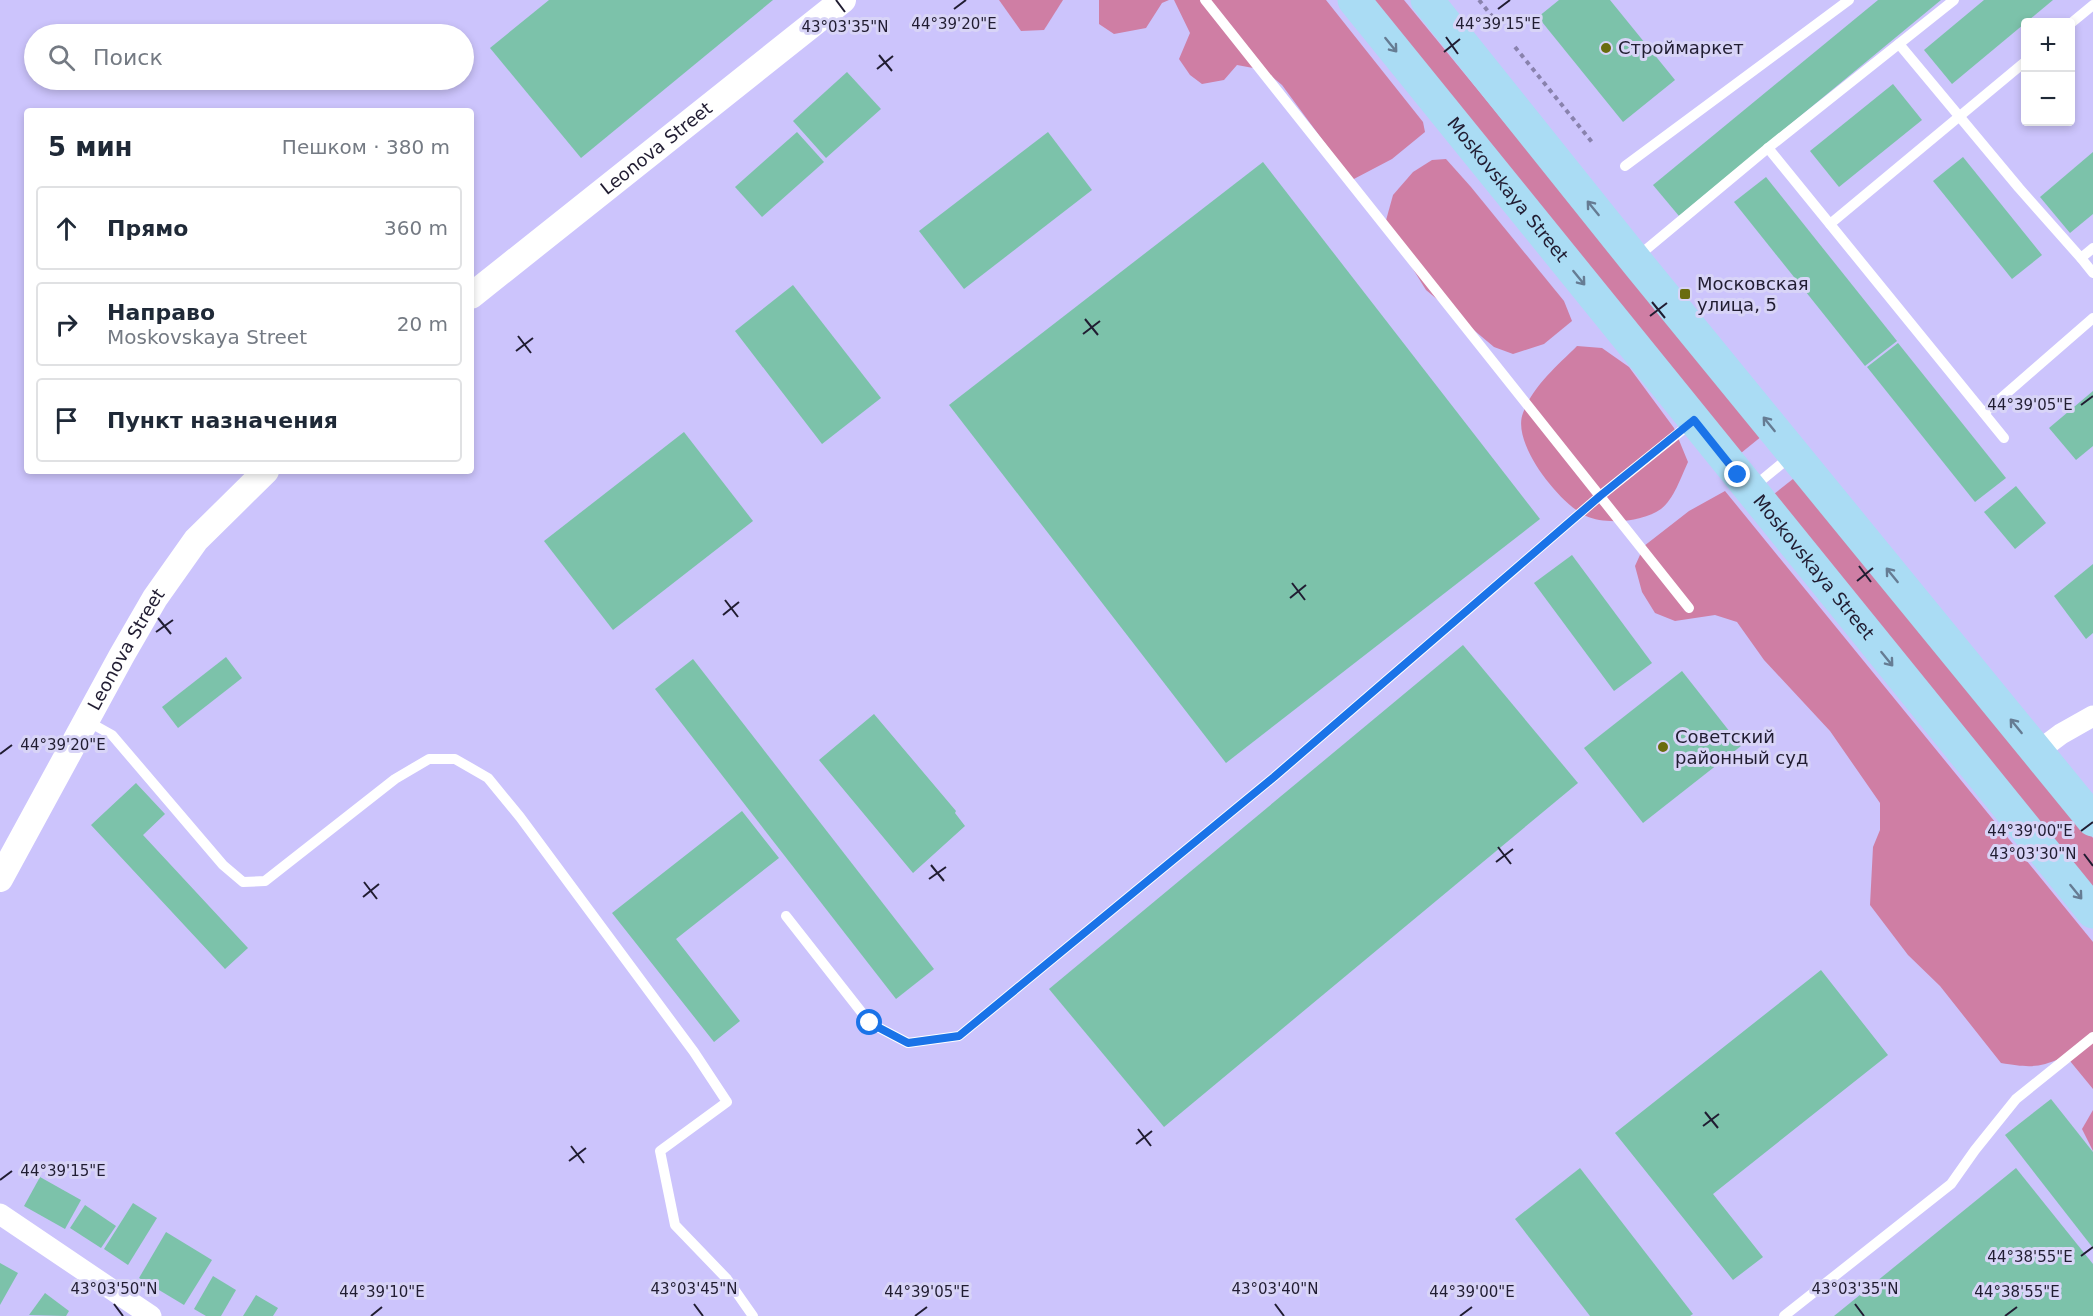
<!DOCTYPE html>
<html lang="ru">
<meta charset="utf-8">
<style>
:root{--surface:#fff;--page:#f6f6f7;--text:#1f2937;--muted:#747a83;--line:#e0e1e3}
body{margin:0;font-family:"DejaVu Sans",sans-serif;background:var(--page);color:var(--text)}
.controls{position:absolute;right:18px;top:18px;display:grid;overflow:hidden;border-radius:6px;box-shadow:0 3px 9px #0003}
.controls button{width:54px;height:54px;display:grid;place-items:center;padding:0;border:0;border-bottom:2px solid var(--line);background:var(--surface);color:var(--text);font:30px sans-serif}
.stop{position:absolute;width:18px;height:18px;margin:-14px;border:4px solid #1a73e8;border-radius:50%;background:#fff}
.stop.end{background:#1a73e8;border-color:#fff;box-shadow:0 2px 6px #0008}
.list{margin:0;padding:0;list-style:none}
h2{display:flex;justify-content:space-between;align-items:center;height:78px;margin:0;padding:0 24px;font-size:26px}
h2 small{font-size:20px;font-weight:400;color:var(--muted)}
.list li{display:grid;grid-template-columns:39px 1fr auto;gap:18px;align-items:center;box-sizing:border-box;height:84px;margin:0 12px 12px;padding:0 12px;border:2px solid var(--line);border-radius:6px}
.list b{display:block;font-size:22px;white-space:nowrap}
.list p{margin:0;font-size:20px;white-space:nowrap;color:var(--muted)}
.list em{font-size:20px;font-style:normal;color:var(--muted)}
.icon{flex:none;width:33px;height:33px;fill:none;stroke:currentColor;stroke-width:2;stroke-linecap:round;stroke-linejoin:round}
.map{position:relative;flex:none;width:2093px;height:1316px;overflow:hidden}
.search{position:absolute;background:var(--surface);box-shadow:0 3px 9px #0003;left:24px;top:24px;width:450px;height:66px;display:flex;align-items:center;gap:15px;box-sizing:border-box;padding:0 21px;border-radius:33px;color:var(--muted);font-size:22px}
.panel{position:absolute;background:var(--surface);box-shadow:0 3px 9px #0003;left:24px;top:108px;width:450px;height:366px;border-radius:6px}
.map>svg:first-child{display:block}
.green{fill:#cf7ea4}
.building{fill:#7cc2aa}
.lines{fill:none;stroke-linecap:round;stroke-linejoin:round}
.path{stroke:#8982ad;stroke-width:4;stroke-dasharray:4.5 4.5;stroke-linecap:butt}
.service{stroke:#fff;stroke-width:10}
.minor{stroke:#fff;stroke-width:21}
.tertiary{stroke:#fff;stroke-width:26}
.primary{stroke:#aadcf4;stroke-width:33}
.oneway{stroke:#667c93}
.route{stroke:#1a73e8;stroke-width:8}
.ticks{fill:none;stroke:#211d32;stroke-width:2}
.poi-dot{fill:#6a6c0e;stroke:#d8d4f7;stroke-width:2}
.labels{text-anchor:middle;stroke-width:6;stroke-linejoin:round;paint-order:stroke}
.poi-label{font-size:18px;fill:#211d32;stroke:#d8d4f7;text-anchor:start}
.street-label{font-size:18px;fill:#211d32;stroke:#d8d4f7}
.ticks-label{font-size:15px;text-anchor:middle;fill:#211d32;stroke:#d8d4f7;stroke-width:6;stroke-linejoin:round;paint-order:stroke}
</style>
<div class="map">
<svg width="2093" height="1316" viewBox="0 0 2093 1316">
<rect width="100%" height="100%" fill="#ccc4fc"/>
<g class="green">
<polygon points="999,0 1063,0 1044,30 1021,31"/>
<polygon points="1099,0 1169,0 1162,3 1146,28 1114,34 1099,24"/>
<polygon points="1174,0 1326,0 1423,122 1425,132 1392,159 1352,180 1282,85 1264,70 1237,65 1224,80 1202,84 1190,75 1179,59 1190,33"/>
<polygon points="1371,0 1404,0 1762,436 1741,453"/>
<polygon points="1446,159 1471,187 1564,301 1572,321 1544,344 1513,354 1494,347 1426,290 1385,224 1393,195 1413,172 1432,160"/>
<path d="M 1577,346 L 1602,348 L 1629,367 L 1674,428 L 1688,462 C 1681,477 1674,499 1661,509 C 1643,522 1606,525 1586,516 C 1559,503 1511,443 1523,413 C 1533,386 1557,366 1577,346 Z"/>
<polygon points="1798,475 2093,838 2093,895 1769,498"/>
<path d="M 1725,491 L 2093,942 L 2093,1089 L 2070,1061 L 2061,1058 C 2037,1069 2027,1067 2001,1063 L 1940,986 L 1908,955 L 1870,905 L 1873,847 L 1880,830 L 1880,803 L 1830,731 L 1764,660 L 1737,622 L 1715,615 L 1675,621 L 1655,613 L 1642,592 L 1635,566 L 1644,546 L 1689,511 Z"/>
<polygon points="2093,1110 2093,1151 2082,1129"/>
</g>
<g class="building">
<polygon points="549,0 773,0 581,158 490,48"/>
<polygon points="1559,0 1610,0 1675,80 1623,122 1538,17"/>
<polygon points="1878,0 1941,0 1679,216 1653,185"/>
<polygon points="1984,0 2053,0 1952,84 1924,50"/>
<polygon points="847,72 881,109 826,158 793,121"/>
<polygon points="1893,84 1922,120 1839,187 1810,151"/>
<polygon points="797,132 824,162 762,217 735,187"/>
<polygon points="1048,132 1092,190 964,289 919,231"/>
<polygon points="2093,152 2093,214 2070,233 2040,197"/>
<polygon points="1963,157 2042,255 2012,279 1933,181"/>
<polygon points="1263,162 1540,519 1226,763 949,405"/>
<polygon points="1766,177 1897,341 1865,366 1734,202"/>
<polygon points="793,285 881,398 822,444 735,331"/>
<polygon points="1898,343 2006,478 1975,502 1867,367"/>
<polygon points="2093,391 2093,446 2076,460 2049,428"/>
<polygon points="684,432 753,521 613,630 544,541"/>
<polygon points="2016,486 2046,523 2015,549 1984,512"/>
<polygon points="1572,555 1652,663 1614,691 1534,583"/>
<polygon points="2093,564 2093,633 2086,639 2054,596"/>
<polygon points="1463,645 1578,783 1164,1127 1049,989"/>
<polygon points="226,657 242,678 178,728 162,707"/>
<polygon points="693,659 934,969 896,999 655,689"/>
<polygon points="1682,671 1741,746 1643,823 1584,748"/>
<polygon points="874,714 956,811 955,813 965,826 913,873 819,760"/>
<polygon points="136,783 165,814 143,835 248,948 225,969 91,825"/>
<polygon points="742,811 779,858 676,939 740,1021 714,1042 612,913"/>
<polygon points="1821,970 1888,1055 1713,1194 1763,1257 1733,1280 1615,1133"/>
<polygon points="2051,1099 2093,1152 2093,1248 2005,1135"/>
<polygon points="1580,1168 1693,1314 1690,1316 1590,1316 1515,1219"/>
<polygon points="2016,1168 2093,1264 2093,1316 1834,1316"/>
<polygon points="40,1177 81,1200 65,1229 24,1206"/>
<polygon points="133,1203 157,1218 128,1265 104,1249"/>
<polygon points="85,1205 116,1226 101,1248 70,1228"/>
<polygon points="166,1232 212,1260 184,1305 139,1278"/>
<polygon points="0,1263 18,1273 0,1305"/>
<polygon points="213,1276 236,1290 221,1316 206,1316 194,1309"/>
<polygon points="45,1293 69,1311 66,1316 29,1315"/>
<polygon points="256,1295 278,1308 273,1316 243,1316"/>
</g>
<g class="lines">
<g class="path">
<polyline points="1479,0 1499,25"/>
<polyline points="1515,47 1592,142"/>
</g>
<g class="service">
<polyline points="1205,0 1689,608"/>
<polyline points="2070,24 2093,5"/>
<polyline points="1899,44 2019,188 2081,258 2093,248"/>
<polyline points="1768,148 2004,438"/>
<polyline points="1625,166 1849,0"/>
<polyline points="1830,224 2026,61"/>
<polyline points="1637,257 1768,148 1954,0"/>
<polyline points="2081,258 2093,273"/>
<polyline points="1984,413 2093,318"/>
<polyline points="1752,488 1791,456"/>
<polyline points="87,721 112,735 223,865 243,882 265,881 395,779 429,759 455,759 488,778 520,817 694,1052 727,1102 660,1151 675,1225 727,1279 753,1316"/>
<polyline points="786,916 870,1023 908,1043 959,1036 1274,777 1600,496 1691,423"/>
<polyline points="1784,1316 1951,1184 1975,1150 2016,1099 2093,1037"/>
</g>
<g class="minor">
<polyline points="2037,752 2061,734 2093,716"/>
<polyline points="0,1214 151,1316"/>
</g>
<g class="tertiary">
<path id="s1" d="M 471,296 L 843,0"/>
<path id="s2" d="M 0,879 L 122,655 L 155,598 L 196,540 L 266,471"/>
</g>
<g class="primary">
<path id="s3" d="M 1354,0 L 2093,912"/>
<polyline points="1427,0 1640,266 2093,820"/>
</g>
</g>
<defs><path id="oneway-shaft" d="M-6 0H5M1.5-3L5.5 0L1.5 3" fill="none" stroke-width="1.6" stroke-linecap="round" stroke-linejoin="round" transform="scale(1.5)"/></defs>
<g class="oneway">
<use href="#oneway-shaft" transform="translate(1391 45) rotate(51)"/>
<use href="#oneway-shaft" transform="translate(1593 208) rotate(-129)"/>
<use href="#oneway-shaft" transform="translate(1579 278) rotate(51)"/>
<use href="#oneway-shaft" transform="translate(1769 424) rotate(-129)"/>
<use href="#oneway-shaft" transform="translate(1892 575) rotate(-129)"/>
<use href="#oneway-shaft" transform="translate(1887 659) rotate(51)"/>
<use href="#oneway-shaft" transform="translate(2016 726) rotate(-129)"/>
<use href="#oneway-shaft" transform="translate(2076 892) rotate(51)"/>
</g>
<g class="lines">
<polyline class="route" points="870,1023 908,1043 959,1036 1274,777 1600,496 1694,420 1738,475"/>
</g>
<path class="ticks" d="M 836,0 L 845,12M 954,9 L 966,0M 1498,9 L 1510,0M 1446,37 L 1458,54M 1444,52 L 1460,39M 879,55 L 892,71M 877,69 L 893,56M 1652,302 L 1665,318M 1650,316 L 1667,303M 1085,319 L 1098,335M 1083,334 L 1100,321M 518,336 L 531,353M 516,351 L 533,338M 2081,405 L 2093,396M 1859,566 L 1871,582M 1857,581 L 1873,568M 1292,583 L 1305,600M 1290,598 L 1306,585M 725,600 L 738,617M 723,615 L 739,602M 158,618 L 171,634M 156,632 L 173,620M 0,754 L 12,745M 2081,831 L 2093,822M 1498,847 L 1511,864M 2084,854 L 2093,866M 1496,862 L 1513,849M 931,865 L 944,881M 929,879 L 946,867M 364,882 L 377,899M 363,897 L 379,884M 1705,1112 L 1718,1128M 1703,1126 L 1719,1114M 1138,1129 L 1151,1146M 1136,1144 L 1152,1131M 571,1146 L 584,1163M 569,1161 L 586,1148M 0,1180 L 12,1171M 2081,1256 L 2093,1247M 114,1304 L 123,1316M 694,1304 L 703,1316M 1275,1304 L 1284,1316M 1855,1304 L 1864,1316M 371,1316 L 382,1307M 915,1316 L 927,1307M 1460,1316 L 1472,1307M 2005,1316 L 2017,1307"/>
<g class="poi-dot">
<circle cx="1606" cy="48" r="6"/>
<rect x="1679" y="288" width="12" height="12" rx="3"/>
<circle cx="1663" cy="747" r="6"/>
</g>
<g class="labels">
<g class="poi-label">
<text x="1618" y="54">Строймаркет</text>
<text x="1697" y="290">Московская<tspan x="1697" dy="21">улица, 5</tspan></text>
<text x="1675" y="743">Советский<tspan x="1675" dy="21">районный суд</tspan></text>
</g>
<g class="street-label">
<text dy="6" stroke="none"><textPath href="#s1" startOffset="237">Leonova Street</textPath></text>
<text dy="6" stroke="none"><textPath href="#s3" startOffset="244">Moskovskaya Street</textPath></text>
<text dy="6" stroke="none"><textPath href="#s3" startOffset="730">Moskovskaya Street</textPath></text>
<text dy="6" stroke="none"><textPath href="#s2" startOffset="262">Leonova Street</textPath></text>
</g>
</g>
<g class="ticks-label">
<text x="1498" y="29">44°39'15"E</text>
<text x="954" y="29">44°39'20"E</text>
<text x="845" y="32">43°03'35"N</text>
<text x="2030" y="410">44°39'05"E</text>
<text x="63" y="750">44°39'20"E</text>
<text x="2030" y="836">44°39'00"E</text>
<text x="2033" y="859">43°03'30"N</text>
<text x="63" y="1176">44°39'15"E</text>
<text x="2030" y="1262">44°38'55"E</text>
<text x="114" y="1294">43°03'50"N</text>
<text x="694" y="1294">43°03'45"N</text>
<text x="1275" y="1294">43°03'40"N</text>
<text x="1855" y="1294">43°03'35"N</text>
<text x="382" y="1297">44°39'10"E</text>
<text x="927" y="1297">44°39'05"E</text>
<text x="1472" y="1297">44°39'00"E</text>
<text x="2017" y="1297">44°38'55"E</text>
</g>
</svg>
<div class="controls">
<button>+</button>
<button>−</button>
</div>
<div class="stop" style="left:870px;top:1023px"></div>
<div class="stop end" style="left:1738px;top:475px"></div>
<div class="search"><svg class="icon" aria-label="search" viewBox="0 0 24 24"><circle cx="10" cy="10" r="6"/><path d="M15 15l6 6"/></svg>Поиск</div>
<section class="panel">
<h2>5 мин<small>Пешком · 380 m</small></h2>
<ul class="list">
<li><svg class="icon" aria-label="ahead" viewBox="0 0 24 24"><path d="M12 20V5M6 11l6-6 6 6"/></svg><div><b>Прямо</b></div><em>360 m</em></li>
<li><svg class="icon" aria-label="right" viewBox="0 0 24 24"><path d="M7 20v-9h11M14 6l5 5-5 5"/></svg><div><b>Направо</b><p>Moskovskaya Street</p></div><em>20 m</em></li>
<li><svg class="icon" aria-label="arrive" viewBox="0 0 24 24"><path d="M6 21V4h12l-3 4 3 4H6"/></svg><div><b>Пункт назначения</b></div></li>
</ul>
</section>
</div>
